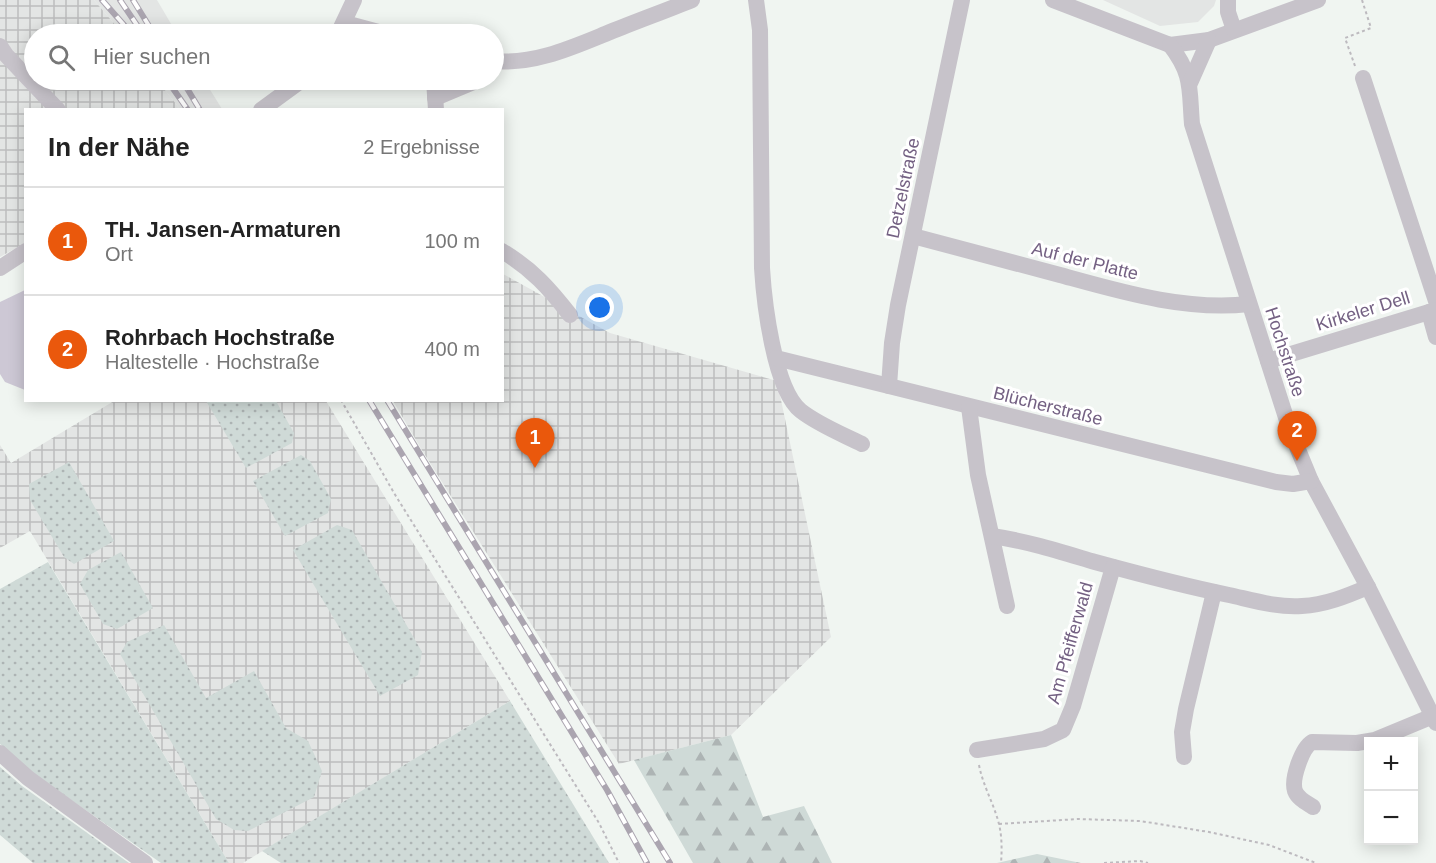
<!DOCTYPE html>
<html lang="de">
<meta charset="utf-8">
<style>
:root{--surface:#fff;--page:#f6f6f6;--text:#222;--muted:#767676;--line:#e0e0e0;--accent:#ea580c}
body{margin:0;font-family:Arial,sans-serif;background:var(--page);color:var(--text)}
.controls{position:absolute;right:18px;bottom:18px;display:grid;overflow:hidden;border-radius:0px;box-shadow:0 3px 15px #0003}
.controls button{width:54px;height:54px;display:grid;place-items:center;padding:0;border:0;border-bottom:2px solid var(--line);background:var(--surface);color:var(--text);font:30px sans-serif}
.you{position:absolute;left:600px;top:308px;width:21px;height:21px;margin:-15px;border:4px solid #fff;border-radius:50%;background:#1a73e8;box-shadow:0 0 0 9px #1a73e833}
.badge{display:grid;place-items:center;width:39px;height:39px;border-radius:50%;background:var(--accent);color:#fff;font-size:20px;font-weight:700}
.pin{position:absolute;translate:-50% -50px;filter:drop-shadow(0 2px 3px #0008)}
.pin::after{content:'';position:absolute;top:32px;width:21px;height:18px;background:inherit;clip-path:polygon(0 0,100% 0,50% 100%)}
.list{margin:0;padding:0;list-style:none}
h2{display:flex;justify-content:space-between;align-items:center;height:78px;margin:0;padding:0 24px;font-size:26px}
h2 small{font-size:20px;font-weight:400;color:var(--muted)}
.list li{display:grid;grid-template-columns:39px 1fr auto;gap:18px;align-items:center;box-sizing:border-box;height:108px;padding:0 24px;border-top:2px solid var(--line)}
.list b{display:block;font-size:22px;white-space:nowrap}
.list p{margin:0;font-size:20px;white-space:nowrap;color:var(--muted)}
.list em{font-size:20px;font-style:normal;color:var(--muted)}
.icon{flex:none;width:33px;height:33px;fill:none;stroke:currentColor;stroke-width:2;stroke-linecap:round;stroke-linejoin:round}
.map{position:relative;flex:none;width:1436px;height:863px;overflow:hidden}
.search{position:absolute;background:var(--surface);box-shadow:0 3px 15px #0003;left:24px;top:24px;width:480px;height:66px;display:flex;align-items:center;gap:15px;box-sizing:border-box;padding:0 21px;border-radius:33px;color:var(--muted);font-size:22px}
.panel{position:absolute;background:var(--surface);box-shadow:0 3px 15px #0003;left:24px;top:108px;width:480px;height:294px;border-radius:0px}
.map>svg:first-child{display:block}
.built{fill:#e3e5e4}
.industrial{fill:url(#industrial-grid)}
.grass{fill:url(#grass-dots)}
.forest{fill:url(#forest-firs)}
.water{fill:#cdc8d5}
.lines{fill:none;stroke-linecap:round;stroke-linejoin:round}
.path{stroke:#bdbabf;stroke-width:2;stroke-dasharray:3 3;stroke-linecap:butt}
.minor{stroke:#c7c3ca;stroke-width:16}
.rail-casing{stroke:#aba5b0;stroke-width:6}
.rail{stroke:#fff;stroke-width:4;stroke-dasharray:11;stroke-linecap:butt}
.labels{text-anchor:middle;stroke-width:6;stroke-linejoin:round;paint-order:stroke}
.street-label{font-size:18px;fill:#746183;stroke:#fff}
</style>
<div class="map">
<svg width="1436" height="863" viewBox="0 0 1436 863">
<defs>
<pattern id="industrial-grid" width="8" height="8" patternUnits="userSpaceOnUse" patternTransform="scale(1.5)"><rect width="8" height="8" fill="#e3e5e4"/><path d="M0 4h8M4 0v8" fill="none" stroke="#bdbdbe"/></pattern>
<pattern id="grass-dots" width="8" height="8" patternUnits="userSpaceOnUse" patternTransform="scale(1.5)"><rect width="8" height="8" fill="#cfdad7"/><path d="M2 2h.1M6 6h.1" fill="none" stroke="#adb4b4" stroke-width="1.8" stroke-linecap="round"/></pattern>
<pattern id="forest-firs" width="22" height="20" patternUnits="userSpaceOnUse" patternTransform="scale(1.5)"><rect width="22" height="20" fill="#cfdad7"/><path d="M5 1l3.5 6h-7zM16 11l3.5 6h-7z" fill="#adb4b4"/></pattern>
</defs>
<rect width="100%" height="100%" fill="#f0f5f1"/>
<g class="built">
<polygon points="94,0 157,0 177,34 123,34"/>
<polygon points="1103,0 1216,0 1214,6 1198,22 1160,26"/>
<polygon points="157,80 204,80 222,109 180,109"/>
</g>
<g class="industrial">
<polygon points="0,0 94,0 123,34 34,34 34,80 157,80 180,109 26,110 25,243 0,257"/>
<polygon points="503,274 610,333 777,381 831,637 731,735 619,764 420,447 393,401 502,400"/>
<polygon points="114,401 326,401 510,701 243,863 229,863 30,531 0,548 0,445 11,463"/>
</g>
<g class="grass">
<polygon points="206,401 276,401 294,433 292,443 246,468"/>
<polygon points="301,455 310,461 331,499 328,513 285,536 253,481"/>
<polygon points="69,462 114,541 74,564 64,557 30,500 29,484"/>
<polygon points="337,525 352,530 422,652 418,675 380,696 293,550"/>
<polygon points="121,552 153,608 117,629 103,624 80,584 88,570"/>
<polygon points="48,562 229,863 161,863 30,771 0,744 0,589"/>
<polygon points="164,625 206,698 254,671 286,728 308,741 322,771 314,797 248,831 234,830 216,819 120,654 127,642"/>
<polygon points="510,701 609,863 281,863 262,851"/>
<polygon points="0,767 22,786 129,863 33,863 0,835"/>
</g>
<g class="forest">
<polygon points="731,735 763,817 804,806 832,863 693,863 634,760"/>
<polygon points="1037,854 1081,863 997,863"/>
</g>
<polygon class="water" points="25,290 25,390 5,382 0,374 0,302"/>
<g class="lines">
<g class="path">
<polyline points="1355,66 1345,38 1371,28 1362,0"/>
<polyline points="341,400 394,493 599,823 619,863"/>
<path d="M 979,765 C 983,786 994,804 999,824 C 1002,837 1002,850 1001,863"/>
<polyline points="999,824 1078,819 1140,821 1209,832 1269,845 1316,863"/>
<polyline points="1104,863 1140,861 1148,863"/>
</g>
<g class="minor">
<path d="M 756,0 L 760,30 L 762,268 C 764,301 774,390 801,411 C 819,425 842,434 862,444"/>
<polyline points="1053,0 1170,45 1209,40 1318,0"/>
<polyline points="1228,0 1228,12 1234,30"/>
<polyline points="345,23 386,34"/>
<polyline points="338,34 354,0"/>
<path d="M 1170,45 C 1193,75 1189,88 1192,124 L 1290,430 L 1311,481 L 1368,587 L 1436,723"/>
<polyline points="0,46 6,55 58,110"/>
<path d="M 494,61 C 534,65 573,47 610,32 C 637,21 665,11 692,0"/>
<polyline points="1363,78 1436,301"/>
<polyline points="434,80 436,110"/>
<polyline points="1190,83 1209,40"/>
<polyline points="435,98 478,80"/>
<polyline points="261,110 302,80"/>
<path d="M 913,236 C 962,249 1011,262 1060,275 C 1122,292 1185,311 1249,304"/>
<path d="M 502,251 C 532,269 549,288 570,315"/>
<polyline points="0,268 26,251"/>
<polyline points="1429,312 1436,337"/>
<polyline points="776,358 1276,482 1293,484 1311,481"/>
<polyline points="1268,361 1436,310"/>
<polyline points="889,386 892,343 898,305 962,0"/>
<polyline points="969,407 978,475 1007,606"/>
<path d="M 992,536 C 1027,541 1061,552 1095,562 C 1139,574 1184,586 1229,595 C 1252,600 1278,608 1302,606 C 1325,605 1347,596 1368,587"/>
<polyline points="977,750 1044,739 1063,730 1073,706 1113,567"/>
<polyline points="0,753 28,778 145,863"/>
<polyline points="1184,757 1182,732 1186,709 1214,592"/>
<path d="M 1313,807 C 1307,803 1298,799 1295,791 C 1291,779 1302,748 1312,742 L 1357,743 L 1375,740 L 1433,716"/>
</g>
<g class="rail-casing">
<g id="rail">
<polyline points="102,0 132,34"/>
<polyline points="120,0 143,34"/>
<polyline points="133,0 154,34"/>
<polyline points="167,80 188,110"/>
<polyline points="182,80 200,110"/>
<polyline points="369,400 607,790 647,863"/>
<polyline points="387,400 670,863"/>
</g>
</g>
<use href="#rail" class="rail"/>
</g>
<g class="labels">
<g class="street-label">
<text transform="translate(903 188) rotate(-78)" y="6">Detzelstraße</text>
<text transform="translate(1085 261) rotate(14)" y="6">Auf der Platte</text>
<text transform="translate(1363 311) rotate(-17)" y="6">Kirkeler Dell</text>
<text transform="translate(1285 352) rotate(72)" y="6">Hochstraße</text>
<text transform="translate(1048 406) rotate(14)" y="6">Blücherstraße</text>
<text transform="translate(1070 643) rotate(-74)" y="6">Am Pfeifferwald</text>
</g>
</g>
</svg>
<div class="controls">
<button>+</button>
<button>−</button>
</div>
<div class="you"></div>
<div class="pin badge" style="left:535px;top:468px">1</div>
<div class="pin badge" style="left:1297px;top:461px">2</div>
<div class="search"><svg class="icon" aria-label="search" viewBox="0 0 24 24"><circle cx="10" cy="10" r="6"/><path d="M15 15l6 6"/></svg>Hier suchen</div>
<section class="panel">
<h2>In der Nähe<small>2 Ergebnisse</small></h2>
<ul class="list">
<li><span class="badge">1</span><div><b>TH. Jansen-Armaturen</b><p>Ort</p></div><em>100 m</em></li>
<li><span class="badge">2</span><div><b>Rohrbach Hochstraße</b><p>Haltestelle · Hochstraße</p></div><em>400 m</em></li>
</ul>
</section>
</div>
